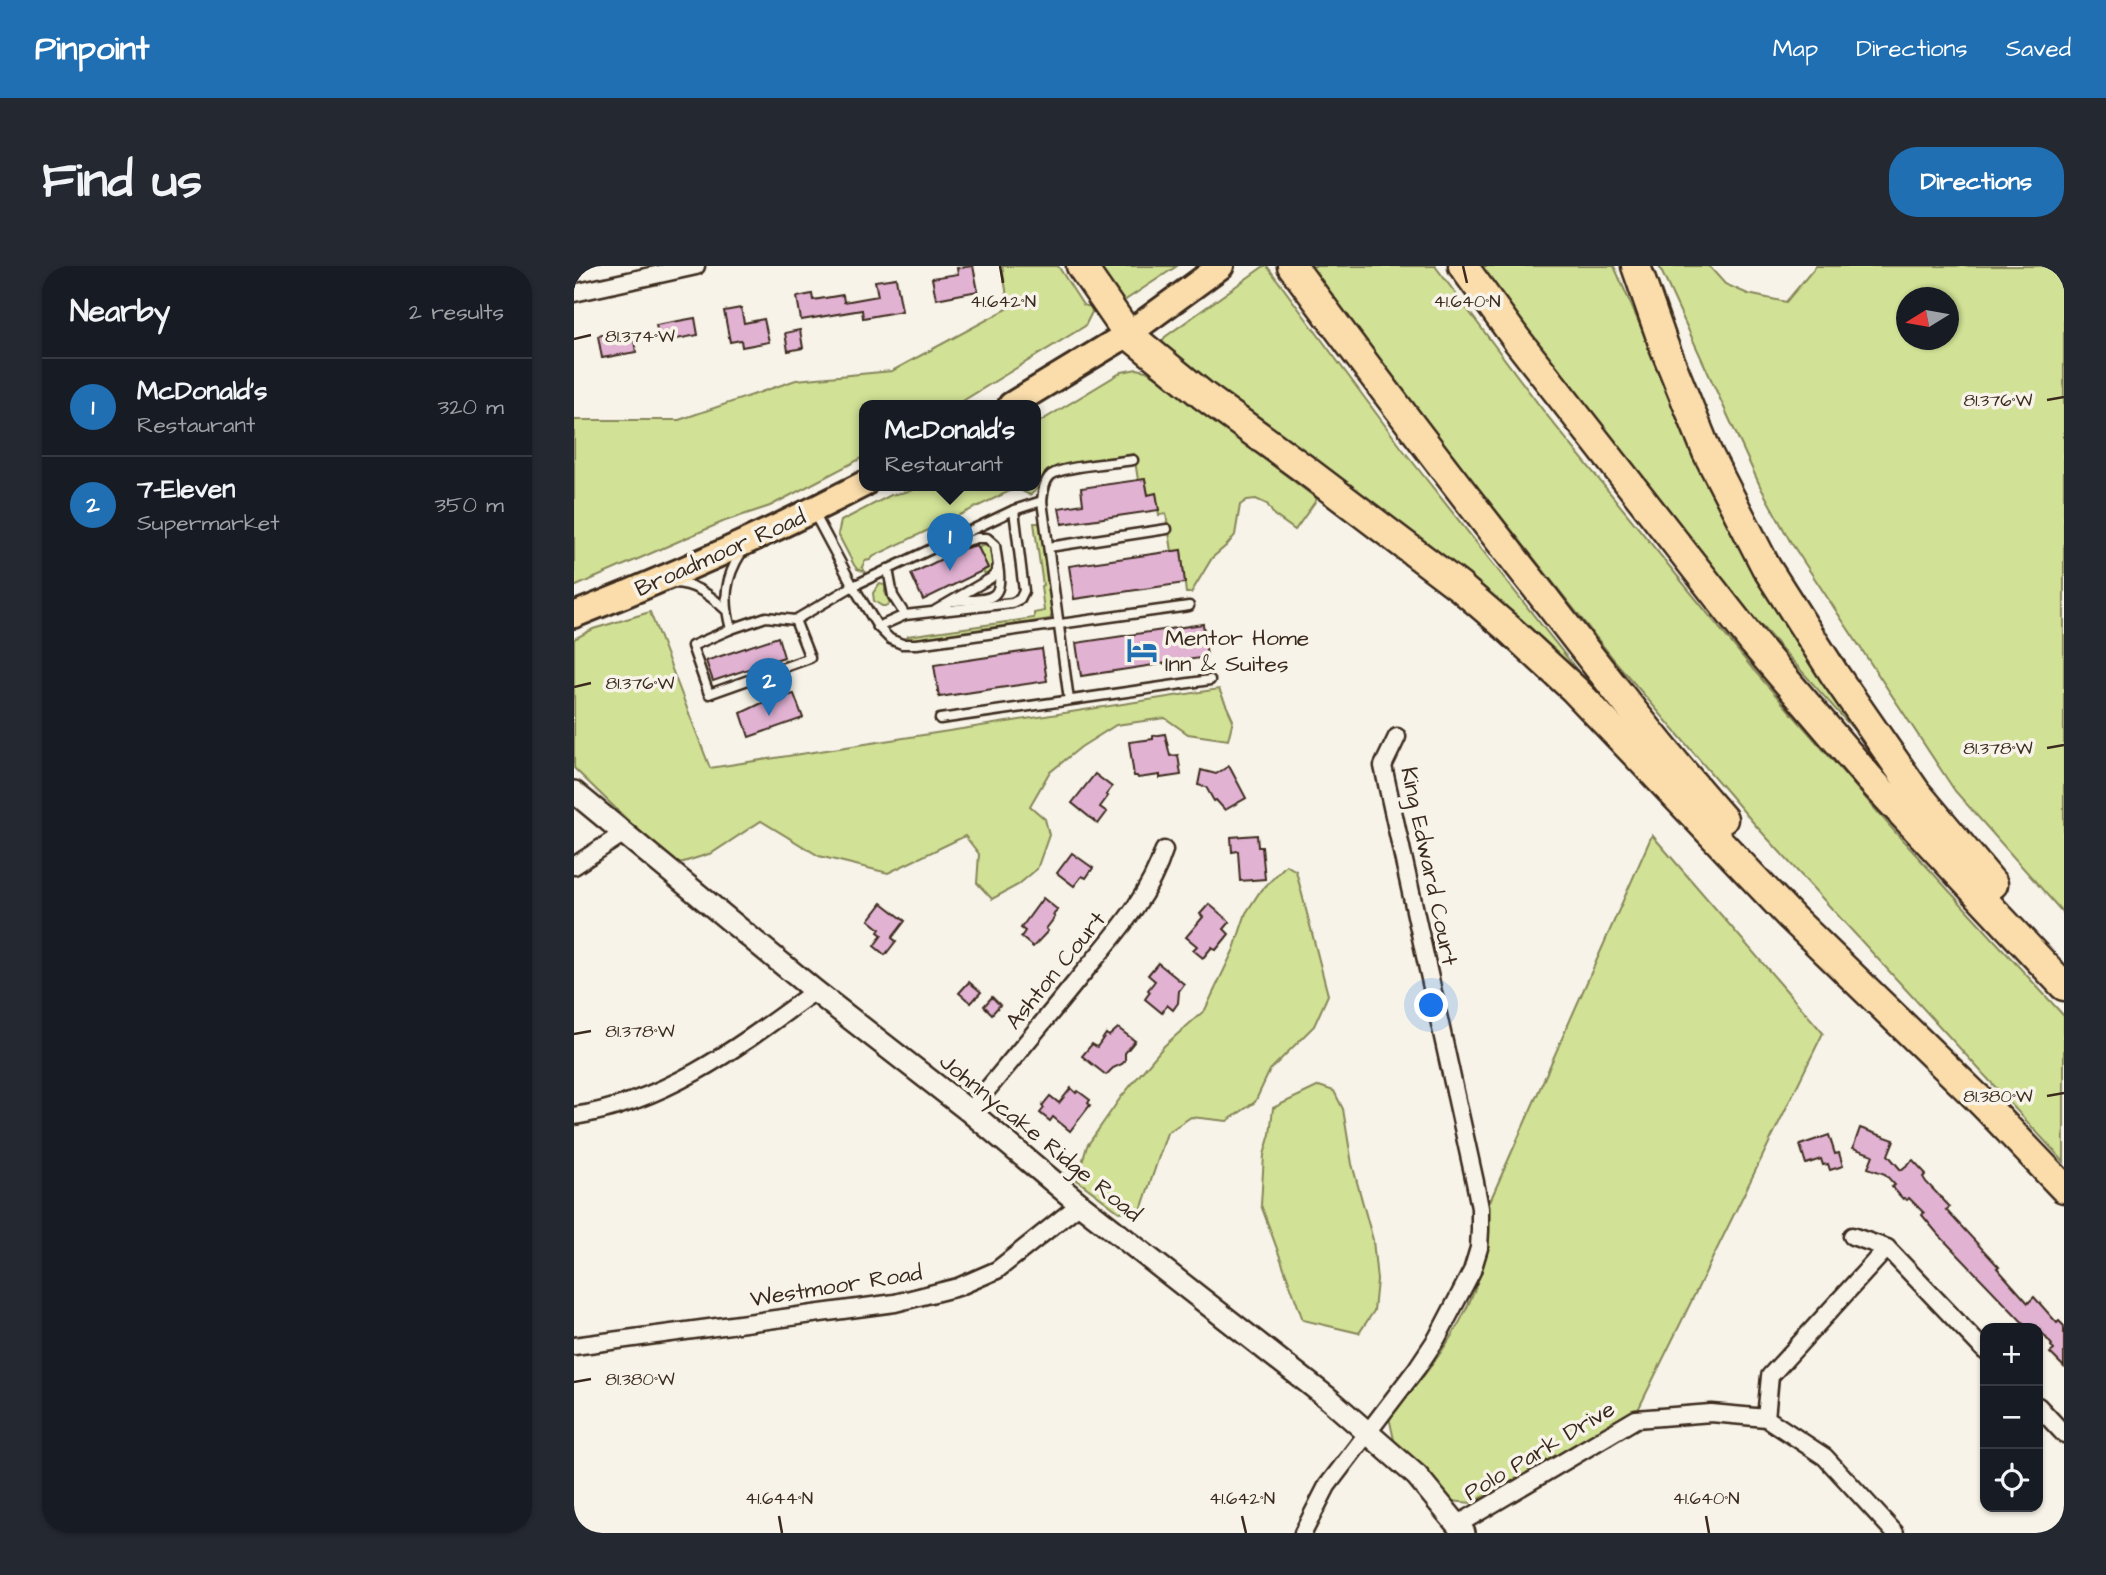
<!DOCTYPE html>
<meta charset="utf-8">
<style>
:root{--surface:#171b24;--page:#242831;--text:#f1f3f6;--muted:#9ea1a6;--line:#363941;--accent:#1f6fb2}
body{margin:0;font-family:"Architects Daughter",sans-serif;background:var(--page);color:var(--text)}
.controls{position:absolute;right:21px;bottom:21px;display:grid;overflow:hidden;border-radius:14px;box-shadow:0 2px 5px #0004}
.controls button{width:63px;height:63px;display:grid;place-items:center;padding:0;border:0;border-bottom:2px solid var(--line);background:var(--surface);color:var(--text);font:35px sans-serif}
.compass{position:absolute;left:1322px;top:21px;width:63px;height:63px;border-radius:50%;background:var(--surface);box-shadow:0 2px 5px #0004;rotate:259deg}
.you{position:absolute;left:858px;top:740px;width:24px;height:24px;margin:-18px;border:5px solid #fff;border-radius:50%;background:#1a73e8;box-shadow:0 0 0 10px #1a73e833}
.badge{display:grid;place-items:center;width:46px;height:46px;border-radius:50%;background:var(--accent);color:#fff;font-size:23px;font-weight:700}
.pin{position:absolute;translate:-50% -58px;filter:drop-shadow(0 2px 4px #0008)}
.pin::after{content:'';position:absolute;top:37px;width:24px;height:21px;background:inherit;clip-path:polygon(0 0,100% 0,50% 100%)}
.popup{position:absolute;left:285px;top:134px;width:182px;height:91px;box-sizing:border-box;display:grid;place-content:center;border-radius:14px;background:var(--surface);filter:drop-shadow(0 2px 5px #0005);font-size:23px;white-space:nowrap;color:var(--muted)}
.popup b{font-size:26px;color:var(--text)}
.popup::after{content:'';position:absolute;left:50%;top:100%;margin-left:-14px;border:14px solid transparent;border-top-color:var(--surface)}
.list{margin:0;padding:0;list-style:none}
h2{display:flex;justify-content:space-between;align-items:center;height:91px;margin:0;padding:0 28px;font-size:30px}
h2 small{font-size:23px;font-weight:400;color:var(--muted)}
.list li{display:grid;grid-template-columns:46px 1fr auto;gap:21px;align-items:center;box-sizing:border-box;height:98px;padding:0 28px;border-top:2px solid var(--line)}
.list b{display:block;font-size:26px;white-space:nowrap}
.list p{margin:0;font-size:23px;white-space:nowrap;color:var(--muted)}
.list em{font-size:23px;font-style:normal;color:var(--muted)}
.icon{flex:none;width:38px;height:38px;fill:none;stroke:currentColor;stroke-width:2;stroke-linecap:round;stroke-linejoin:round}
.map{position:relative;flex:none;width:1490px;height:1267px;overflow:hidden;border-radius:28px}
header{display:flex;align-items:center;gap:42px;box-sizing:border-box;height:98px;padding:0 35px;background:var(--accent);color:#fff}
header strong{font-size:33px}
nav{display:flex;gap:38px;margin-inline-start:auto;font-size:24px}
.intro{display:flex;align-items:center;justify-content:space-between;box-sizing:border-box;height:168px;padding:0 42px}
h1{margin:0;font-size:49px}
.button{padding:18px 32px;border-radius:28px;background:var(--accent);color:#fff;font-size:24px;font-weight:700}
main{display:flex;gap:42px;padding:0 42px}
aside{flex:1;background:var(--surface);border-radius:28px;box-shadow:0 2px 5px #0004}
.map>svg:first-child{display:block}
.green{fill:#d1e195;stroke:#86865a;stroke-width:2;fill-rule:evenodd}
.building{fill:#e2b2d3;stroke:#3b2a1e;stroke-width:2}
.lines{fill:none;stroke-linecap:round;stroke-linejoin:round}
.lane-casing{stroke:#3b2a1e;stroke-width:13}
.street-casing{stroke:#3b2a1e;stroke-width:21}
.secondary-casing{stroke:#3b2a1e;stroke-width:26}
.primary-casing{stroke:#3b2a1e;stroke-width:30}
.highway-casing{stroke:#3b2a1e;stroke-width:33}
.lane{stroke:#f7f3e8;stroke-width:8}
.street{stroke:#f7f3e8;stroke-width:16}
.secondary{stroke:#f7f3e8;stroke-width:21}
.primary{stroke:#faddab;stroke-width:24}
.highway{stroke:#faddab;stroke-width:28}
.ticks{fill:none;stroke:#3b2a1e;stroke-width:2.5}
.labels{text-anchor:middle;stroke-width:7;stroke-linejoin:round;paint-order:stroke}
.street-label{font-size:23px;fill:#3b2a1e;stroke:#f7f3e8}
.poi-label{font-size:23px;fill:#3b2a1e;stroke:#f7f3e8;text-anchor:start}
.ticks-label{font-size:18px;text-anchor:middle;fill:#3b2a1e;stroke:#f7f3e8;stroke-width:7;stroke-linejoin:round;paint-order:stroke}
</style>
<header>
<strong>Pinpoint</strong>
<nav><a>Map</a><a>Directions</a><a>Saved</a></nav>
</header>
<div class="intro"><h1>Find us</h1><a class="button">Directions</a></div>
<main>
<aside>
<h2>Nearby<small>2 results</small></h2>
<ul class="list">
<li><span class="badge">1</span><div><b>McDonald's</b><p>Restaurant</p></div><em>320 m</em></li>
<li><span class="badge">2</span><div><b>7-Eleven</b><p>Supermarket</p></div><em>350 m</em></li>
</ul>
</aside>
<div class="map">
<svg width="1490" height="1267" viewBox="0 0 1490 1267">
<rect width="100%" height="100%" fill="#f7f3e8"/>
<filter id="ink" filterUnits="userSpaceOnUse"><feTurbulence type="fractalNoise" baseFrequency=".0143" numOctaves="2"/><feDisplacementMap in="SourceGraphic" scale="14" xChannelSelector="R" yChannelSelector="G"/><feConvolveMatrix kernelMatrix="1 2 1 2 8 2 1 2 1" color-interpolation-filters="sRGB"/></filter>
<g filter="url(#ink)">
<g class="green">
<polygon points="428,0 484,0 509,39 517,41 518,46 511,60 382,139 290,139 290,191 196,240 151,255 0,321 0,154 105,154 222,114 318,105 435,42"/>
<polygon points="522,0 603,0 550,35 544,34"/>
<polygon points="690,0 693,0 830,185 1006,408 1002,412 589,81 589,74 591,71"/>
<polygon points="736,0 861,0 971,147 1178,402 1322,567 1490,750 1490,896 1183,561 1041,395 842,143"/>
<polygon points="903,0 1040,0 1088,109 1288,473 1176,347 1057,200"/>
<path d="M 1085,0 L 1135,0 L 1151,18 L 1174,28 L 1212,36 L 1242,0 L 1490,0 L 1490,648 L 1381,525 L 1216,275 L 1187,222 ZM 1332,32 L 1374,32 L 1374,74 L 1332,74 Z"/>
<path d="M 563,103 L 572,105 L 585,112 L 743,233 L 721,264 L 700,249 L 693,238 L 682,233 L 673,234 L 666,239 L 661,269 L 653,279 L 638,292 L 617,327 L 612,327 L 607,285 L 598,285 L 592,248 L 585,249 L 582,228 L 574,229 L 571,213 L 564,214 L 560,188 L 483,200 C 467,207 469,220 456,229 L 442,222 L 300,290 L 296,294 L 291,295 L 288,301 L 291,306 L 283,303 L 280,299 L 264,268 L 267,255 L 317,229 L 336,225 L 351,219 L 462,219 L 462,158 L 548,106 Z"/>
<polygon points="460,257 465,257 466,260 479,346 476,353 333,374 334,370 460,352 460,347 470,345 467,320 469,319"/>
<path d="M 414,277 C 421,285 421,300 416,308 L 412,310 L 409,305 L 414,302 L 404,281 Z"/>
<polygon points="305,318 311,319 311,326 316,337 313,340 308,340 300,335 299,327"/>
<polygon points="76,346 136,502 645,423 659,454 654,474 614,468 591,452 542,459 507,481 475,507 456,540 471,553 475,569 463,603 444,619 418,633 403,617 405,588 391,570 314,607 245,590 187,555 138,587 100,599 0,502 0,373 19,363"/>
<path d="M 1078,569 L 1249,767 L 1062,1148 L 898,1237 L 876,1235 L 820,1174 L 815,1151 C 866,1094 920,1024 913,942 Z"/>
<polygon points="712,599 722,605 754,729 740,760 696,804 681,836 653,855 617,851 593,867 567,944 545,946 503,914 513,880 547,831 590,780 631,744 660,683 672,647 685,627"/>
<polygon points="745,820 760,825 769,843 778,898 799,974 803,1014 800,1045 785,1067 729,1054 687,939 690,889 696,868 699,842"/>
</g>
<g class="building">
<polygon points="399,0 404,25 362,33 358,12 384,8 383,2"/>
<polygon points="322,12 328,45 289,52 288,44 227,54 223,31 238,28 239,34 269,29 270,36 304,30 301,15"/>
<polygon points="167,42 170,57 190,53 195,76 168,81 167,74 156,76 150,45"/>
<polygon points="121,52 124,69 86,76 82,59"/>
<polygon points="226,64 229,82 214,85 211,67"/>
<polygon points="42,66 43,71 59,68 62,86 28,92 24,70"/>
<polygon points="571,213 574,229 582,227 585,244 488,258 485,242 509,238 507,222"/>
<polygon points="403,279 414,302 349,334 337,308 388,283"/>
<polygon points="607,284 611,317 500,333 495,300"/>
<polygon points="629,358 633,391 507,410 502,377"/>
<polygon points="204,371 210,391 139,415 132,395"/>
<polygon points="468,383 473,415 365,431 360,399"/>
<polygon points="220,428 229,452 175,471 167,447 188,437"/>
<polygon points="591,468 596,490 604,489 607,509 586,512 586,509 564,512 563,510 560,510 555,476 579,473 579,470"/>
<polygon points="655,500 672,532 651,544 642,534 640,535 632,521 624,519 627,504 642,508"/>
<polygon points="521,508 538,521 532,529 534,530 526,541 533,546 524,558 498,537"/>
<polygon points="683,569 684,581 688,581 691,613 666,615 664,585 658,586 657,571"/>
<polygon points="498,587 519,602 512,612 508,610 500,620 483,607"/>
<polygon points="469,632 484,644 479,649 481,651 472,663 474,665 459,681 447,671 451,665 447,662"/>
<polygon points="308,637 331,655 318,672 322,675 311,689 300,680 308,669 304,666 306,663 295,654"/>
<polygon points="635,638 656,656 650,663 655,668 642,684 638,681 629,692 619,684 623,680 612,671 629,651 626,648"/>
<polygon points="584,697 610,718 605,725 604,737 599,744 593,739 588,747 571,733 576,726 574,724 581,715 574,709"/>
<polygon points="395,716 407,726 397,737 385,727"/>
<polygon points="418,731 426,739 418,748 410,740"/>
<polygon points="544,762 561,775 551,787 551,795 548,798 539,802 532,809 508,790 518,778 523,781 532,768 535,770"/>
<polygon points="497,822 502,827 504,825 516,834 514,837 516,839 496,865 479,851 476,855 466,847 470,842 468,840 476,830 485,837"/>
<polygon points="1286,862 1320,874 1314,889 1327,904 1339,894 1352,908 1349,911 1352,916 1376,941 1372,944 1425,1001 1423,1002 1454,1037 1460,1031 1483,1057 1485,1055 1490,1060 1490,1101 1476,1087 1480,1084 1477,1080 1478,1079 1464,1062 1454,1062 1363,967 1348,949 1350,947 1335,932 1333,934 1330,932 1329,933 1318,921 1321,919 1311,908 1294,902 1299,889 1279,882"/>
<polygon points="1255,869 1261,888 1265,887 1269,900 1256,904 1254,898 1249,899 1247,893 1232,898 1226,879"/>
</g>
<g class="lines">
<g class="lane-casing">
<g id="lane">
<polyline points="240,247 279,320 304,361 316,373 328,378 343,378 615,340"/>
<polyline points="475,281 593,263"/>
<path d="M 167,287 C 151,312 149,334 157,363 L 118,380 L 135,428 L 236,392 L 221,354"/>
<polyline points="314,303 319,330 331,349"/>
<path d="M 99,317 C 120,317 136,329 151,343"/>
<path d="M 381,335 C 411,332 431,339 424,300"/>
<polyline points="362,344 417,312 421,308 424,300 421,279 413,272 403,272 370,282"/>
<polyline points="304,361 331,349 438,337 446,333 450,325 440,244"/>
<polyline points="157,363 192,351 221,354 279,320 440,244 468,235"/>
<path d="M 495,434 L 468,235 C 469,226 470,215 477,209 C 489,200 542,197 559,194"/>
<polyline points="366,453 636,414"/>
</g>
</g>
<g class="street-casing">
<g id="street">
<polyline points="0,27 122,0"/>
<polyline points="0,600 50,567"/>
<path d="M 395,845 C 431,803 466,760 501,717 C 535,675 574,635 590,584"/>
<path d="M 0,850 C 93,836 167,779 241,725"/>
<polyline points="1278,970 1313,982"/>
<polyline points="0,1080 321,1037 384,1021 423,1004 506,938"/>
<polyline points="1464,1140 1490,1168"/>
<polyline points="1192,1152 1196,1110 1313,982 1411,1085"/>
<polyline points="883,1259 1062,1153 1137,1147 1192,1152 1251,1191 1321,1267"/>
<polyline points="729,1267 753,1220 843,1102 863,1072 898,1005 905,982 906,964 906,942 901,916 809,500 823,471"/>
</g>
</g>
<g class="secondary-casing">
<polyline id="secondary" points="0,526 241,725 395,845 506,938 755,1133 843,1210 890,1267"/>
</g>
<g class="primary-casing">
<g id="primary">
<polyline points="437,139 554,68 647,0"/>
<path d="M 0,349 C 99,310 196,267 290,218"/>
</g>
</g>
<g class="highway-casing">
<g id="highway">
<polyline points="507,0 554,68 630,130 729,202 886,321 936,364 1000,423 1217,651 1418,846"/>
<path d="M 718,0 C 797,107 877,213 959,317 C 1021,397 1082,477 1149,553"/>
<polyline points="889,0 943,74 1180,377 1296,513 1490,720"/>
<polyline points="1062,0 1090,80 1133,186 1192,301 1261,409 1342,526 1419,618"/>
<polyline points="1405,833 1490,922"/>
</g>
</g>
<use href="#lane" class="lane"/>
<use href="#street" class="street"/>
<use href="#secondary" class="secondary"/>
<use href="#primary" class="primary"/>
<use href="#highway" class="highway"/>
</g>
</g>
<path class="ticks" d="M 426,0 L 429,17M 889,0 L 893,17M 0,73 L 17,69M 1473,134 L 1490,131M 0,421 L 17,417M 1473,482 L 1490,479M 0,768 L 17,765M 1473,830 L 1490,827M 0,1116 L 17,1113M 205,1250 L 208,1267M 668,1250 L 672,1267M 1132,1250 L 1135,1267"/>
<defs>
<g id="hotel-bare" transform="scale(2.415)"><path d="M-6-4.5h1.5V1H6V5H4.5V3h-9V5H-6ZM-4 0a1.8 1.8 0 1 1 3.6 0ZM.5 0V-2.5h3Q6-2.5 6 0Z" fill="#1f6fb2" stroke="#f7f3e8" stroke-width="2.5" paint-order="stroke"/></g>
</defs>
<g fill-rule="evenodd">
<use href="#hotel-bare" x="568" y="384"/>
</g>
<g class="labels">
<g class="street-label">
<text transform="translate(146 286) rotate(-24)" y="8">Broadmoor Road</text>
<text transform="translate(856 600) rotate(78)" y="8">King Edward Court</text>
<text transform="translate(481 704) rotate(-51)" y="8">Ashton Court</text>
<text transform="translate(467 871) rotate(39)" y="8">Johnnycake Ridge Road</text>
<text transform="translate(262 1019) rotate(-9)" y="8">Westmoor Road</text>
<text transform="translate(965 1184) rotate(-31)" y="8">Polo Park Drive</text>
</g>
<g class="poi-label">
<text x="591" y="379">Mentor Home<tspan x="591" dy="26">Inn &amp; Suites</tspan></text>
</g>
</g>
<g class="ticks-label">
<text x="429" y="41">41.642°N</text>
<text x="893" y="41">41.640°N</text>
<text x="66" y="76">81.374°W</text>
<text x="1424" y="140">81.376°W</text>
<text x="66" y="423">81.376°W</text>
<text x="1424" y="488">81.378°W</text>
<text x="66" y="771">81.378°W</text>
<text x="1424" y="836">81.380°W</text>
<text x="66" y="1119">81.380°W</text>
<text x="205" y="1238">41.644°N</text>
<text x="668" y="1238">41.642°N</text>
<text x="1132" y="1238">41.640°N</text>
</g>
</svg>
<div class="controls">
<button>+</button>
<button>−</button>
<button><svg class="icon" aria-label="locate" viewBox="0 0 24 24"><circle cx="12" cy="12" r="6"/><path d="M12 2v4M12 18v4M2 12h4M18 12h4"/></svg></button>
</div>
<svg class="compass" viewBox="-18 -18 36 36"><path d="M0-13l5 13h-10z" fill="#e53935"/><path d="M0 13l5-13h-10z" fill="#9ea1a6"/></svg>
<div class="you"></div>
<div class="pin badge" style="left:376px;top:305px">1</div>
<div class="popup"><b>McDonald's</b>Restaurant</div>
<div class="pin badge" style="left:195px;top:450px">2</div>
</div>
</main>
